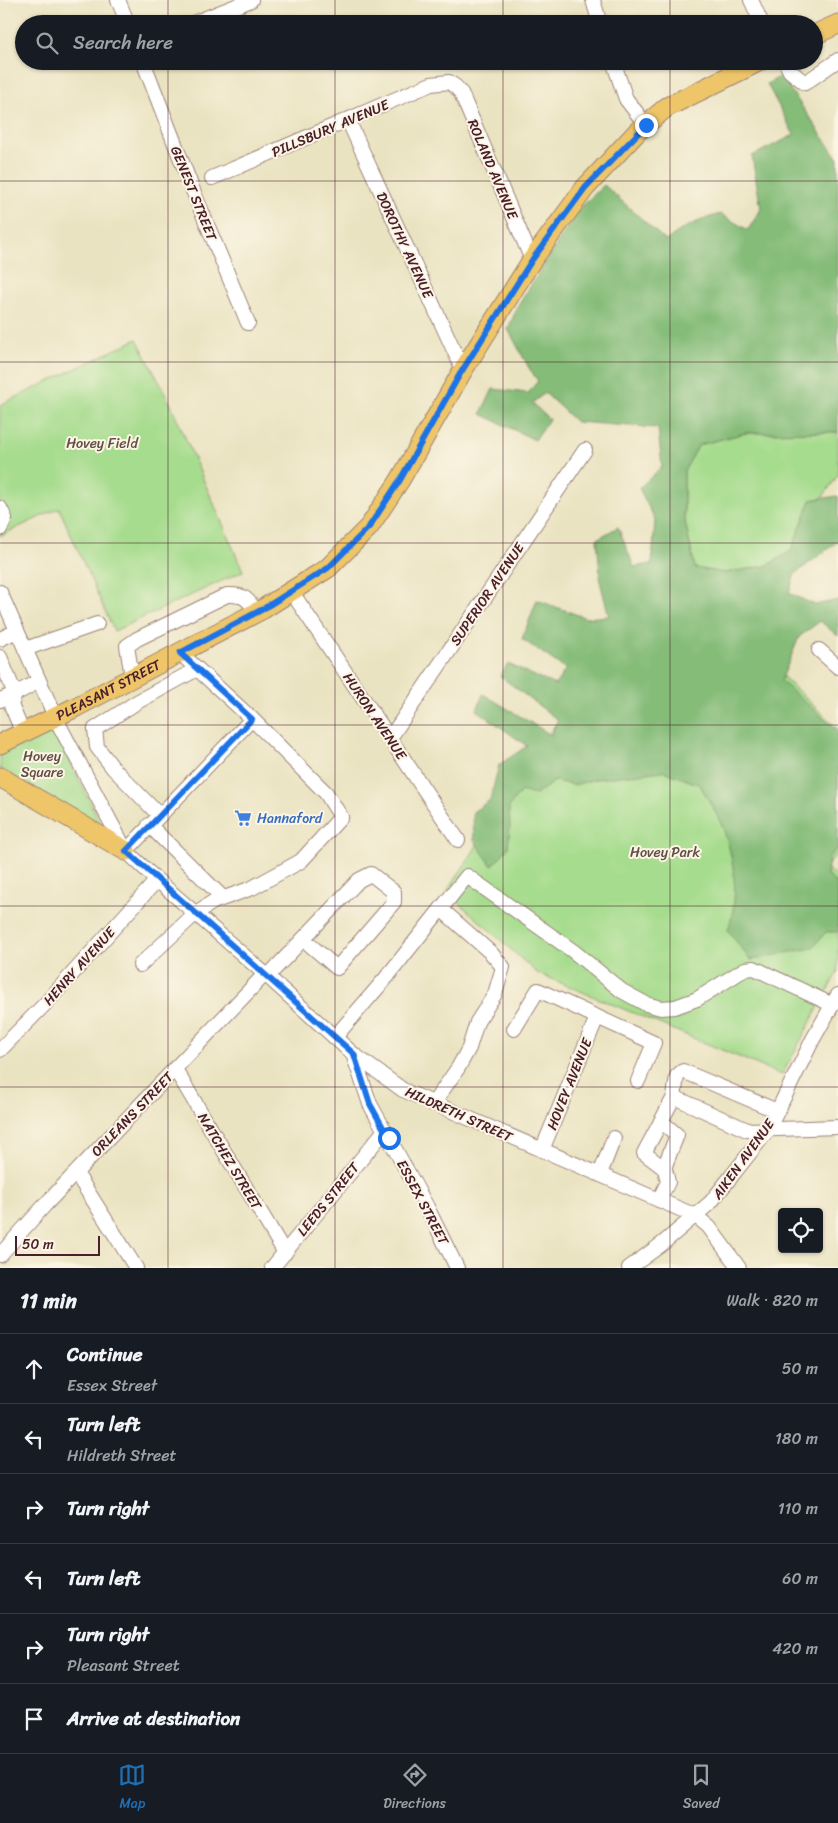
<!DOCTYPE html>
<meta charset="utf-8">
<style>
:root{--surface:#171b24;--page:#20242c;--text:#f1f3f6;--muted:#9ea1a6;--line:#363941;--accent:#1f6fb2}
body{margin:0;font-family:Sriracha,sans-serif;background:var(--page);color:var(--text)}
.controls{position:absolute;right:15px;bottom:15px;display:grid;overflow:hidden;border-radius:5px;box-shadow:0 1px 4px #0004}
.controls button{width:45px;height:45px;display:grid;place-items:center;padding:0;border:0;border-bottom:1px solid var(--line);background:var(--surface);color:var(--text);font:25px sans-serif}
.scale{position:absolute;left:15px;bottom:12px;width:85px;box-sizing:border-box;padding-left:5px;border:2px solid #4a1f2b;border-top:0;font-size:14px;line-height:18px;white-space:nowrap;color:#4a1f2b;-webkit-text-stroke:4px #fcf5e5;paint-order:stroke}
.stop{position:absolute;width:15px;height:15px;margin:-11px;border:4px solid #1a73e8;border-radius:50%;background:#fff}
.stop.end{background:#1a73e8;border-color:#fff;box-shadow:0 1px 5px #0008}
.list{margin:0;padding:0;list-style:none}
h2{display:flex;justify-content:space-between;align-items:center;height:65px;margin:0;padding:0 20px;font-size:21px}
h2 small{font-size:16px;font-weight:400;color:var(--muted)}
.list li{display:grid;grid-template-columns:32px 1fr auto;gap:15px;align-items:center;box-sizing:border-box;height:70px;padding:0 20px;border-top:1px solid var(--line)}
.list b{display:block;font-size:19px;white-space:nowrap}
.list p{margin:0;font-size:16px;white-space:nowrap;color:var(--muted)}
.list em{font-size:16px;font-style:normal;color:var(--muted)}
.icon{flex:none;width:28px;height:28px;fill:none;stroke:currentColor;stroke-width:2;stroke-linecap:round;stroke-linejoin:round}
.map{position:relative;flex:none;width:838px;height:1268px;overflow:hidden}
.search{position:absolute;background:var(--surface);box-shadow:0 1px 4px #0004;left:15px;right:15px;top:15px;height:55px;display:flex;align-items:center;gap:12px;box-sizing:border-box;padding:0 18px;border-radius:28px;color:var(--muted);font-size:19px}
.sheet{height:485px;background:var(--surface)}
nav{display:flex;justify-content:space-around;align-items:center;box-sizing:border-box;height:70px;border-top:1px solid var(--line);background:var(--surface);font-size:14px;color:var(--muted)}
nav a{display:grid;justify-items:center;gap:2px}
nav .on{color:var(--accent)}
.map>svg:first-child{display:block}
.green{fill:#a6dc8d;stroke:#787e5c}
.forest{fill:#84bc78;stroke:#676e52}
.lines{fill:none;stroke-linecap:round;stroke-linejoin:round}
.minor-casing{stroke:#9a8176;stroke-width:16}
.major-casing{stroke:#9a8176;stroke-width:21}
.minor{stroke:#fff;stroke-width:14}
.major{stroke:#eec569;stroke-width:19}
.route{stroke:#1a73e8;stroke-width:6}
.grid{fill:none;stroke:#4a1f2b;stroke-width:1;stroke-opacity:0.55}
.labels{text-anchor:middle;stroke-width:4;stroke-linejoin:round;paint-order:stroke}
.street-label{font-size:14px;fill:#4a1f2b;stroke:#fcf5e5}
.park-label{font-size:14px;fill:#614e44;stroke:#fcf5e5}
.shop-label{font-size:14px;fill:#366cbe;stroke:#fcf5e5;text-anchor:start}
</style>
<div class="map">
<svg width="838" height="1268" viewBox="0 0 838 1268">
<rect width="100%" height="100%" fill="#fcf5e5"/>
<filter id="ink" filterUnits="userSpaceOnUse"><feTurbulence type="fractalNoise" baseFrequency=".02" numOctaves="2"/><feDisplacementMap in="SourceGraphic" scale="10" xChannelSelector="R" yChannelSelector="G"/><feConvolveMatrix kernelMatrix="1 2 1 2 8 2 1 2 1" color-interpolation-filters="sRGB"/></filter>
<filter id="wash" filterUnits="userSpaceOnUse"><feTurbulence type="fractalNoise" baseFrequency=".0096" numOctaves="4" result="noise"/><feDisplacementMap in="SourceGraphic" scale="20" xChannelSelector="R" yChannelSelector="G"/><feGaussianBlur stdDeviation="1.12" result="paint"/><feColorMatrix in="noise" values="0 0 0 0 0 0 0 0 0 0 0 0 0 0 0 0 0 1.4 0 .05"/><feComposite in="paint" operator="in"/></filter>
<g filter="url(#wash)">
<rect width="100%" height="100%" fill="#eae3c1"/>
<g class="green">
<polygon points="137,339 171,405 243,571 114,631 59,508 0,536 0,405"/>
<polygon points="838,432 838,475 822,498 811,500 792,551 766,566 725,573 695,568 684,517 684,471 699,445 745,433"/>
<polygon points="671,545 773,667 838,729 838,852 826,867 838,879 838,971 782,1075 537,973 447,892"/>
<polygon points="54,729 99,820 98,825 0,769 0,755"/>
</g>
<path class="forest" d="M 781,76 L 838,159 L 838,432 L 745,433 L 699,445 L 684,471 L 684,517 L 695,568 L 725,573 L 766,566 L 791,551 L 811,500 L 838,496 L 838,541 L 795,574 L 789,593 L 815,605 L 838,600 L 838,636 L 820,621 L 799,637 L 781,681 L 838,731 L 838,848 L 829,857 L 827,875 L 838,885 L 838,932 L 826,932 L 812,948 L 750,960 L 728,930 C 739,898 735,863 724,831 C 718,815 708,800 700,785 L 663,771 L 596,779 L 574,785 L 555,781 L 535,795 L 521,791 L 509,807 L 510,827 L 508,848 L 492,866 L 474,840 L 473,812 L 490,800 L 499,765 L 527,746 L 477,710 L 483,694 L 551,735 L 558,720 L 500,676 L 508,664 L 555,685 L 566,669 L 522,639 L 537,600 L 586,618 L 609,616 L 601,585 L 597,539 L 618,527 L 634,567 L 652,564 L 655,520 L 639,488 L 662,467 L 658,428 L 576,422 L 545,393 L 532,403 L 549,419 L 535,440 L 481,414 L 493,389 L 528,393 L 538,381 L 529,368 L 508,329 L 518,306 L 578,210 L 604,185 L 666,241 C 682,227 700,220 720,214 L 748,230 L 761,209 L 752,156 L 794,135 L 767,84 Z"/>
</g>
<g filter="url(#ink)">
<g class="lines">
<g class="minor-casing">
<g id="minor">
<polyline points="118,0 128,24"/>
<polyline points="593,0 600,24"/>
<polyline points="751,0 762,24"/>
<polyline points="191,24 251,0"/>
<polyline points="143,61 192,188 248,323"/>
<polyline points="613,61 626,99 646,125"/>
<polyline points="785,61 790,71 805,83 838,60"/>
<polyline points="348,120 463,370"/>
<polyline points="212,178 431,84 449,82 456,87 461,93 532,260"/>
<polyline points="0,508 5,518 0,529"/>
<polyline points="291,591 458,840"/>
<polyline points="0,592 57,721 126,851 157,880 265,974 353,1054 403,1090 696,1216 709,1227 739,1268"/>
<polyline points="0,639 17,631"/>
<polyline points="25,649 97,624"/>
<polyline points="819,650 838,667"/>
<polyline points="0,657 15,694 0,700"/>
<path d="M 132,677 L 127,646 L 137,639 L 227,595 C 245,594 247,599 257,612"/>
<polyline points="23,733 11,705 15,694 39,681"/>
<polyline points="390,738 585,450"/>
<polyline points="159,815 113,768 97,747 95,729 137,702 197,669"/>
<polyline points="149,825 223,898"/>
<polyline points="126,851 252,719 180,653"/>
<polyline points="140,965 196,913 213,902 252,888 301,861 341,817 326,793 252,719"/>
<polyline points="268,976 359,880 371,874 394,892 394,902 337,968 303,939"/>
<polyline points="514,1029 538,990 654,1043 638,1081"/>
<polyline points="335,1037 386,978 467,876 573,951 622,991 646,1004 661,1008 675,1007 697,999 745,969 754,968 833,1005"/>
<polyline points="0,1050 45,1004 157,880"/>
<polyline points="353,1054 370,1104 427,1207 457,1268"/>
<polyline points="175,1069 285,1253"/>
<polyline points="674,1097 677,1076 683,1071 777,1111"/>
<polyline points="433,1104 458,1068 469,1048 477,1022 495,994 503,967 491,953 441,909"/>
<polyline points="661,1121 677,1135 664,1168"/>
<polyline points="542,1150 597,1017"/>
<polyline points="76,1173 136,1268"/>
<polyline points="600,1174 614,1138"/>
<polyline points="659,1200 668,1182 665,1169 644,1153 674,1097 747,1130 838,1127"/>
<polyline points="0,1255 45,1205 265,974"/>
<polyline points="272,1268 385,1130"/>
<polyline points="629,1268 662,1244 711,1202 768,1130 813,1039 838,995"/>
</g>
</g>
<g class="major-casing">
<g id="major">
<polyline points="814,35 838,24"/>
<path id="s1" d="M 0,744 L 76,707 L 263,609 L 328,568 L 369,527 L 400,480 L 463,370 L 532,260 L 585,188 L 638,131 L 667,107 L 760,61"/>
<polyline points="0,777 126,851"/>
</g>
</g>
<use href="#minor" class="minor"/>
<use href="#major" class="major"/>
</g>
</g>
<g class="lines" filter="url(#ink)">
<polyline class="route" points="389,1138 370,1104 354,1054 126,851 252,719 180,653 263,609 328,568 369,527 400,480 460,374 532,260 585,188 646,125"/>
</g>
<path class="grid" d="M 168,0 L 168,24M 335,0 L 335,24M 503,0 L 503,24M 670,0 L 670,24M 168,61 L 168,1268M 335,61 L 335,1268M 503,61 L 503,1268M 670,61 L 670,1268M 0,181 L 838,181M 0,362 L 838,362M 0,543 L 838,543M 0,725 L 838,725M 0,906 L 838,906M 0,1087 L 838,1087"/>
<defs>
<g id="supermarket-bare" transform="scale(1.35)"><path d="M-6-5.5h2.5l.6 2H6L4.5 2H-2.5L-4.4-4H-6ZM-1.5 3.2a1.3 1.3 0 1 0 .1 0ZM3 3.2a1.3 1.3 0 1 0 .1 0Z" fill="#3f7fe0" stroke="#fcf5e5" stroke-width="2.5" paint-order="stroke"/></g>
</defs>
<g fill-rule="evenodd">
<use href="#supermarket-bare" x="243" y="818"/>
</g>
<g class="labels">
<g class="street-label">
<text transform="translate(330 128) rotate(-23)" y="5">PILLSBURY AVENUE</text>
<text transform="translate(493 169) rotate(67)" y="5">ROLAND AVENUE</text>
<text transform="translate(194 193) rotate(68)" y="5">GENEST STREET</text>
<text transform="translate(405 245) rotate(65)" y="5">DOROTHY AVENUE</text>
<text transform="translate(487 594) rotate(-56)" y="5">SUPERIOR AVENUE</text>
<text dy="5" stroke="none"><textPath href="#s1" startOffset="121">PLEASANT STREET</textPath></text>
<text transform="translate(375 716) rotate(56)" y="5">HURON AVENUE</text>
<text transform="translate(79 966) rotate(-48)" y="5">HENRY AVENUE</text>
<text transform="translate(569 1084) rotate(-68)" y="5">HOVEY AVENUE</text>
<text transform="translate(132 1114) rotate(-46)" y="5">ORLEANS STREET</text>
<text transform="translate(459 1114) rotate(24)" y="5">HILDRETH STREET</text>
<text transform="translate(743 1159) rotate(-54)" y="5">AIKEN AVENUE</text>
<text transform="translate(230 1161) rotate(59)" y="5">NATCHEZ STREET</text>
<text transform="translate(328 1199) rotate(-51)" y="5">LEEDS STREET</text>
<text transform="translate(423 1202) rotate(62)" y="5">ESSEX STREET</text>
</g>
<g class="park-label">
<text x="102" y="448">Hovey Field</text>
<text x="42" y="761">Hovey<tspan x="42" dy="16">Square</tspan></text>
<text x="665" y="857">Hovey Park</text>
</g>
<g class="shop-label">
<text x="257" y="823">Hannaford</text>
</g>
</g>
</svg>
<div class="controls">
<button><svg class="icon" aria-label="locate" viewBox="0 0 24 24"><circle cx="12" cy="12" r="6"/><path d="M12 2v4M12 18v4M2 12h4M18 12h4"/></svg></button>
</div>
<div class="scale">50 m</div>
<div class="stop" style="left:389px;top:1138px"></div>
<div class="stop end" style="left:646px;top:125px"></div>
<div class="search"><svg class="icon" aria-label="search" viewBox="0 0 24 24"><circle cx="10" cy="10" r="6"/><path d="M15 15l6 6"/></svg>Search here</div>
</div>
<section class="sheet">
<h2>11 min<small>Walk · 820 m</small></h2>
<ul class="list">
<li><svg class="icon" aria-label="ahead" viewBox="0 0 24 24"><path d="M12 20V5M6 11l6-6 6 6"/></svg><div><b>Continue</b><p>Essex Street</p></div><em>50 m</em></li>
<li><svg class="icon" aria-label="left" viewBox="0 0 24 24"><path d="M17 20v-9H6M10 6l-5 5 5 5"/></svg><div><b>Turn left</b><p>Hildreth Street</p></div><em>180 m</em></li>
<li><svg class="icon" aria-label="right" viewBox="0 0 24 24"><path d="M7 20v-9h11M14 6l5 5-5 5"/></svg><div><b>Turn right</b></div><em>110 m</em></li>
<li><svg class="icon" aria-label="left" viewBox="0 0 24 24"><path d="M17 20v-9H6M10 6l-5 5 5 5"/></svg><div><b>Turn left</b></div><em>60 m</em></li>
<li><svg class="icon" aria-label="right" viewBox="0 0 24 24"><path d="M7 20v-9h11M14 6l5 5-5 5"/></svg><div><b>Turn right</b><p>Pleasant Street</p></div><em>420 m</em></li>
<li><svg class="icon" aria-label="arrive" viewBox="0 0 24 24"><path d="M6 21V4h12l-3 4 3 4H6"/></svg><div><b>Arrive at destination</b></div></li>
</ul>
</section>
<nav>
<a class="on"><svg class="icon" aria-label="map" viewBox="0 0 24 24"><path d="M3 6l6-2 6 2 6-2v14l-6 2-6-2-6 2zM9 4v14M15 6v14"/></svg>Map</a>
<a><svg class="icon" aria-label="directions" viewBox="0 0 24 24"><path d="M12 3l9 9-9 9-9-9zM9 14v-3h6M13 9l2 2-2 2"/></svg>Directions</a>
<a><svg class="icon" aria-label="saved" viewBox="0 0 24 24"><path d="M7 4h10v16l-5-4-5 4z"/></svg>Saved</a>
</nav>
